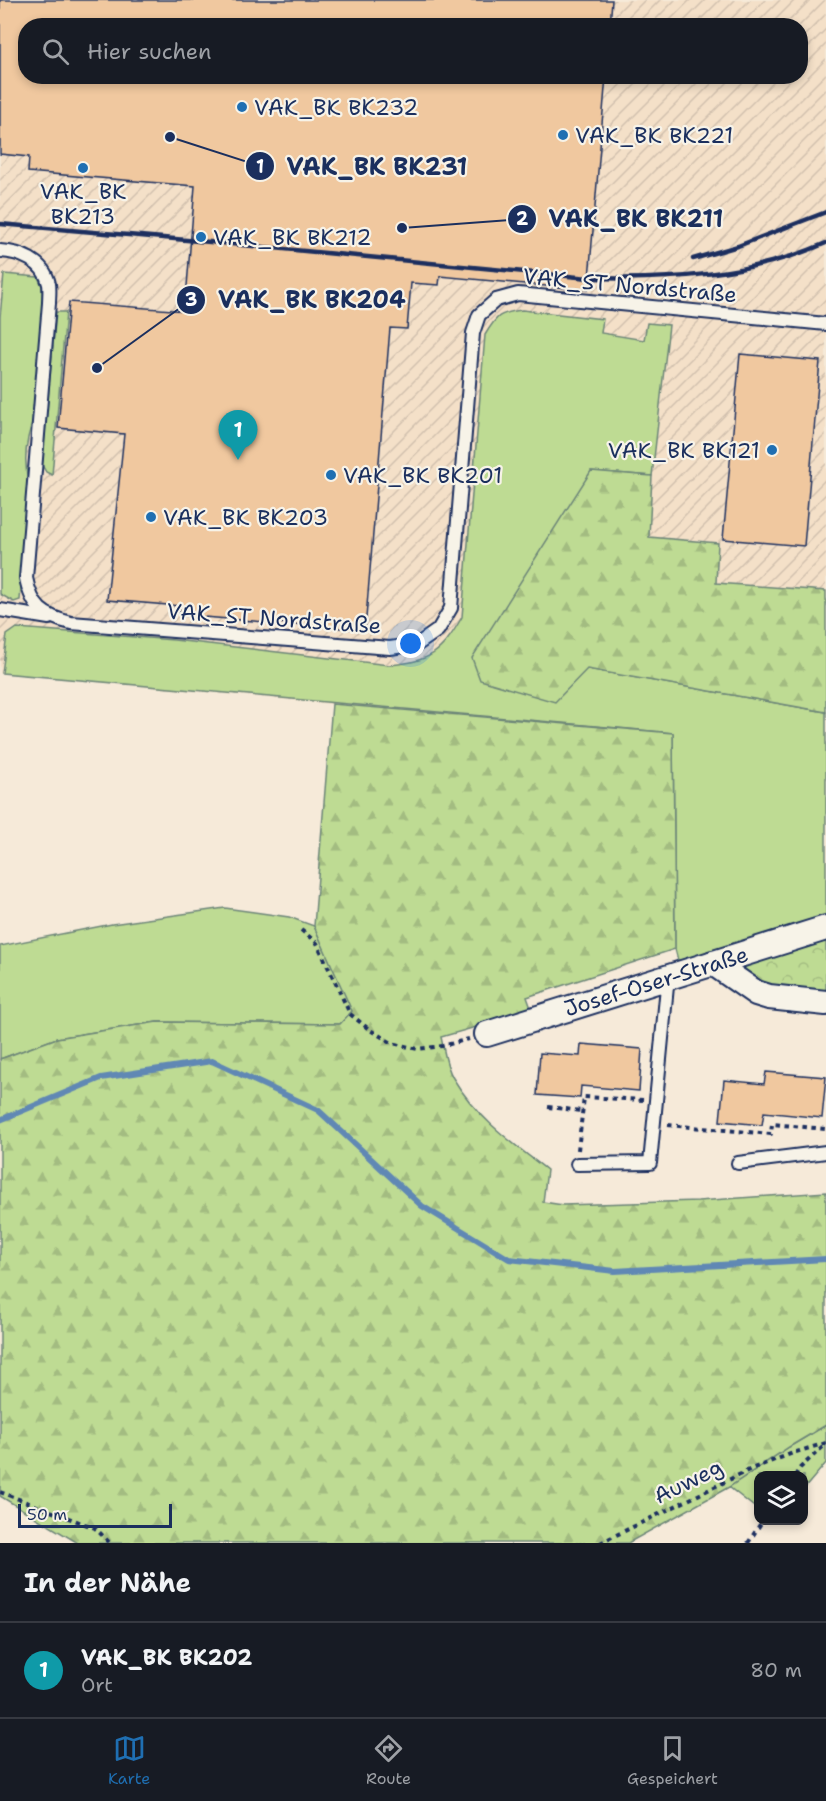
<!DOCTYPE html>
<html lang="de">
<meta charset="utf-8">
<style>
:root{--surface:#171b24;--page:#242831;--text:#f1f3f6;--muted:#9ea1a6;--line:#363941;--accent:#1f6fb2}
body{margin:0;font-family:"Shantell Sans",sans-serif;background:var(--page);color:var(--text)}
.controls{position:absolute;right:18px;bottom:18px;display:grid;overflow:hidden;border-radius:12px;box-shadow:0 3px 9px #0003}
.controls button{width:54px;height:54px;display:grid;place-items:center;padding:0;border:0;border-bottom:2px solid var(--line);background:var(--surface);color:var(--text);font:30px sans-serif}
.scale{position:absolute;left:18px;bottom:15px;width:154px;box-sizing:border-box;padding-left:6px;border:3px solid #1b2f5e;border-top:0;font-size:16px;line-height:21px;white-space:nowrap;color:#1b2f5e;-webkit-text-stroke:4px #f7f3e8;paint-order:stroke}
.you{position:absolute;left:411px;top:644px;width:21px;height:21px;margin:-15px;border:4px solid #fff;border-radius:50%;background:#1a73e8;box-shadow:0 0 0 9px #1a73e833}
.badge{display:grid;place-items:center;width:39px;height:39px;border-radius:50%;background:var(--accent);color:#fff;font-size:20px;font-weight:700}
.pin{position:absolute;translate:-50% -50px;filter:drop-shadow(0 2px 3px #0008)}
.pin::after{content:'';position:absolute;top:32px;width:21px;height:18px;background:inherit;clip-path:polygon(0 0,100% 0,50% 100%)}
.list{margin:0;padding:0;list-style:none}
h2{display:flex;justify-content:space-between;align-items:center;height:78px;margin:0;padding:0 24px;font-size:26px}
h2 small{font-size:20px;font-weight:400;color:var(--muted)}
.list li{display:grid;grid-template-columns:39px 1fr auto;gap:18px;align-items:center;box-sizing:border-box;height:96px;padding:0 24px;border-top:2px solid var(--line)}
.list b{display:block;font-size:22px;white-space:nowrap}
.list p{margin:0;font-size:20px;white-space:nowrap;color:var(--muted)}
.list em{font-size:20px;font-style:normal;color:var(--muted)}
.icon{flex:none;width:33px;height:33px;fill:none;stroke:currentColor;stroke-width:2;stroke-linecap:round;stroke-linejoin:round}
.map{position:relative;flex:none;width:826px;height:1543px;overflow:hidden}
.search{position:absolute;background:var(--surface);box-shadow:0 3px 9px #0003;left:18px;right:18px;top:18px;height:66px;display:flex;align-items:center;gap:15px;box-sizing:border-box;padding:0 21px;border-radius:24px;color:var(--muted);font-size:22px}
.sheet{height:174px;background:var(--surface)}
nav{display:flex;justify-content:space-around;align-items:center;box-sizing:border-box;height:84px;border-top:2px solid var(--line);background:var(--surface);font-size:16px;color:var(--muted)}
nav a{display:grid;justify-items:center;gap:3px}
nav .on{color:var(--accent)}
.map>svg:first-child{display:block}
.industrial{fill:url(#industrial-furrows);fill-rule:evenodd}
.grass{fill:#bedb93;stroke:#6c8578;stroke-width:1.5}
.forest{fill:url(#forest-firs);stroke:#6c8578;stroke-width:1.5}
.park{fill:url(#park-crowns);stroke:#6c8578;stroke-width:1.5}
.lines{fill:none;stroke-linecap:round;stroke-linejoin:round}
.stream{stroke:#6188b4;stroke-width:6}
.building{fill:#f0c89f;stroke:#1b2f5e;stroke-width:1.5}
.lane-casing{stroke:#1b2f5e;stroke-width:16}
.street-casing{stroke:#1b2f5e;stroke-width:28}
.path{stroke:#1b2f5e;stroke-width:4;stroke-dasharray:4.5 4.5;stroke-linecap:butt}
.lane{stroke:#f7f3e8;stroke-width:12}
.street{stroke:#f7f3e8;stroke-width:24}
.rail{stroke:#1b2f5e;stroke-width:4.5}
.poi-dot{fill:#1f6fb2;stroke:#f7f3e8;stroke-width:2}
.labels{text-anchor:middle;stroke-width:4.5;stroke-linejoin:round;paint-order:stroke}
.poi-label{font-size:22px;fill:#1b2f5e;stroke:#f7f3e8;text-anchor:start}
.street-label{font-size:22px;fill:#1b2f5e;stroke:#f7f3e8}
.leader{fill:none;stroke:#1b2f5e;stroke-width:2}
.callout-dot{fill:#1b2f5e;stroke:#f7f3e8;stroke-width:2}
.mark-label{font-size:18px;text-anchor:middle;font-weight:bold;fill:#fff}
.callout-label{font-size:24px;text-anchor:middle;font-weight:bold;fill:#1b2f5e;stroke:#f7f3e8;stroke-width:4.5;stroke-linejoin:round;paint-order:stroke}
</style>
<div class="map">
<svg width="826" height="1543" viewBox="0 0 826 1543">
<defs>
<pattern id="industrial-furrows" width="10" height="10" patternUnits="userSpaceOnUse" patternTransform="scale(1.5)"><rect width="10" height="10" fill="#f4e0c8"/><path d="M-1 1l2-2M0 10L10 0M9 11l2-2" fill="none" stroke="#d1c0ae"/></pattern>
<pattern id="forest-firs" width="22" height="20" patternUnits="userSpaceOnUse" patternTransform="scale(1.5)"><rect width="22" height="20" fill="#bedb93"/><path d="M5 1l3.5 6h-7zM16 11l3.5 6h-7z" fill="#a3bc81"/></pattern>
<pattern id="park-crowns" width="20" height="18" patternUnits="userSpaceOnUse" patternTransform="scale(1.5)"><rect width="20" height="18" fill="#bedb93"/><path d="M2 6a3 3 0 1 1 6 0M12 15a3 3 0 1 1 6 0" fill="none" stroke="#a3bc81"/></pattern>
</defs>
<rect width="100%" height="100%" fill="#f6ead9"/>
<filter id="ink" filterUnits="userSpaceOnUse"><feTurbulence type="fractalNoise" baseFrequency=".0167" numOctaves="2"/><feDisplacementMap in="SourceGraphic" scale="12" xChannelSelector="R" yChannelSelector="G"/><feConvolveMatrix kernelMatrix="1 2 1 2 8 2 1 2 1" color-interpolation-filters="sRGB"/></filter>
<g filter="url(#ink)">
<path class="industrial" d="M 0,0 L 826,0 L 826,747 L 332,704 L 0,673 ZM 26,26 L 800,26 L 800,76 L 26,76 Z"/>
<g class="grass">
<path d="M 4,274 L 38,277 L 42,286 L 43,316 L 35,415 C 26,437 23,462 29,486 L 20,600 L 14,602 L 0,594 L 0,317 Z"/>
<path d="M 522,310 L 603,319 L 601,333 L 644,340 L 647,323 L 669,325 L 652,476 L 591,471 L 587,669 L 826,712 L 826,919 L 679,964 L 675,949 L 673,733 L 2,673 L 7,635 L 17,628 L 174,640 L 389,665 C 431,661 441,654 462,617 L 485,335 C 497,315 499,313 522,310 Z"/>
<polygon points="56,312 66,312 52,475 46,472 42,465"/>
<polygon points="225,908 289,917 314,926 353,1011 340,1024 157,1022 57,1038 0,1059 0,946 112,924"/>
<polygon points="826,1425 826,1463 804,1489 804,1476 758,1476 758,1510 729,1487 789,1447"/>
</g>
<g class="forest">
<polygon points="591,471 652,476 649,537 718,543 716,583 826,591 826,712 587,669 555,702 480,680 472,658"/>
<path d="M 332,704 L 673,733 L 675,949 L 527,997 L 532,1011 L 441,1037 C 444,1050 446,1067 453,1078 C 476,1117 511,1142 547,1170 L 543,1202 L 563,1205 L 698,1201 L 826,1192 L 826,1425 L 789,1447 L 729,1487 L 628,1543 L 78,1543 L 0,1496 L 0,1059 L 57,1038 L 157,1022 L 340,1024 L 352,1011 L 314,926 Z"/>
</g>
<polygon class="park" points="826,937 826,996 770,991 745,975 744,970 746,965"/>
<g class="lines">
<polyline class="stream" points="0,1120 101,1078 212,1061 318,1110 422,1206 509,1259 615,1271 826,1259"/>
</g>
<g class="building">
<polygon points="0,0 612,0 610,26 26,26 26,76 606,76 588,290 440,276 439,285 411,283 407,329 390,328 365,630 179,615 180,606 107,600 124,434 58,428 69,302 185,311 195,186 28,172 29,157 0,154"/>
<polygon points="740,354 820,361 804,546 723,539"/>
<polygon points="581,1044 642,1049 639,1091 581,1086 580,1098 537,1095 540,1053 580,1056"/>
<polygon points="766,1072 826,1077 822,1118 764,1112 762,1125 720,1121 724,1080 764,1084"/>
</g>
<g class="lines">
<g class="lane-casing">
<g id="lane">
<path d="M 0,251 C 20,252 44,261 49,284 C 50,290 49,297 49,303 L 26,578 C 32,608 43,616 71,623 L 390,648 L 418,644 L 438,630 L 451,608 L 473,333 L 479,315 L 496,300 L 518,294 L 826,324"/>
<polyline points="0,610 49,618"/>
<polyline points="738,1163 826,1152"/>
<polyline points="577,1164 650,1163 668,976"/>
</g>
</g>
<g class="street-casing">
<g id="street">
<polyline points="713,963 756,993 769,997 826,1003"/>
<polyline points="487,1034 826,928"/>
</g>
</g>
<g class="path">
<polyline points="301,930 317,943 350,1014 370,1030 392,1043 418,1049 442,1046 469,1039"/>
<polyline points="548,1107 582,1111"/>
<polyline points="668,1125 771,1134 772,1124 826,1129"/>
<polyline points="578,1150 584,1097 643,1100"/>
<polyline points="795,1476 800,1468 826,1444"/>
<polyline points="0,1492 95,1528 110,1543"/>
<polyline points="600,1543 751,1469 793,1453 826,1443"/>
<polyline points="748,1543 763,1520"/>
</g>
<use href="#lane" class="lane"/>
<use href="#street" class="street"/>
<g class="rail">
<path d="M 0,224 L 210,242 L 589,278 C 670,280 751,276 826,243"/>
<polyline points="693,259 738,246 826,212"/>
</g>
</g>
</g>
<g class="poi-dot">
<circle cx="242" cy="107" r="6"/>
<circle cx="563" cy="135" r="6"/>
<circle cx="83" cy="168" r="6"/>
<circle cx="201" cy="237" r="6"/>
<circle cx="772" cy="450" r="6"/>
<circle cx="331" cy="475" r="6"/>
<circle cx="151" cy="517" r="6"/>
</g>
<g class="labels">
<g class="poi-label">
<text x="254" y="115">VAK_BK BK232</text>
<text x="575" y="143">VAK_BK BK221</text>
<text x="83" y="199" text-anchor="middle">VAK_BK<tspan x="83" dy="25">BK213</tspan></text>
<text x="213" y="245">VAK_BK BK212</text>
<text x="760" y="458" text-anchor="end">VAK_BK BK121</text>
<text x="343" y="483">VAK_BK BK201</text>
<text x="163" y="525">VAK_BK BK203</text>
</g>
<g class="street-label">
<text transform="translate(630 285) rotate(5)" y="8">VAK_ST Nordstraße</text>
<text transform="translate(274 618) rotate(4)" y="8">VAK_ST Nordstraße</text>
<text transform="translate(656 981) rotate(-17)" y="8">Josef-Oser-Straße</text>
<text transform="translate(688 1481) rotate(-26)" y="8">Auweg</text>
</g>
</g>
<path class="leader" d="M170 137L260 166M402 228L522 219M97 368L191 300"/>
<g class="callout-dot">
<circle cx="170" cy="137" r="6"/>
<circle cx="402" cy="228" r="6"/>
<circle cx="97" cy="368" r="6"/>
<circle cx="260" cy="166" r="15"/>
<circle cx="522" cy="219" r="15"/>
<circle cx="191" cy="300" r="15"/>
</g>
<g class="mark-label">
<text x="260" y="173">1</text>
<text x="522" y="225">2</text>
<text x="191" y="306">3</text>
</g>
<g class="callout-label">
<text x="377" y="175">VAK_BK BK231</text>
<text x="636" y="227">VAK_BK BK211</text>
<text x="312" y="308">VAK_BK BK204</text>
</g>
</svg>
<div class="controls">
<button><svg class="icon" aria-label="layers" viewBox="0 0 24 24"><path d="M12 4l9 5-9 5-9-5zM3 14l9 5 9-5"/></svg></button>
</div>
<div class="scale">50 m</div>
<div class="you"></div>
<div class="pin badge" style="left:238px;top:460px;background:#0f9aa8">1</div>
<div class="search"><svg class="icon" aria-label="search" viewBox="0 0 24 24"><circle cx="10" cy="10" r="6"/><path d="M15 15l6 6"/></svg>Hier suchen</div>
</div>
<section class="sheet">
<h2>In der Nähe<small></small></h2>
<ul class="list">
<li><span class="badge" style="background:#0f9aa8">1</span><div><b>VAK_BK BK202</b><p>Ort</p></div><em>80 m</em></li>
</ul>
</section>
<nav>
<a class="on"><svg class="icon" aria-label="map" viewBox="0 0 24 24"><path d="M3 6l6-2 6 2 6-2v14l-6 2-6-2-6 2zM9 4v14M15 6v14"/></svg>Karte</a>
<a><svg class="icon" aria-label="directions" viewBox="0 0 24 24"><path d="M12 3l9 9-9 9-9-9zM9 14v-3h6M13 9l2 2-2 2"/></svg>Route</a>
<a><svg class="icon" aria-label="saved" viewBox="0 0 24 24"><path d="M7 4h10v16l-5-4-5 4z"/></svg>Gespeichert</a>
</nav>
